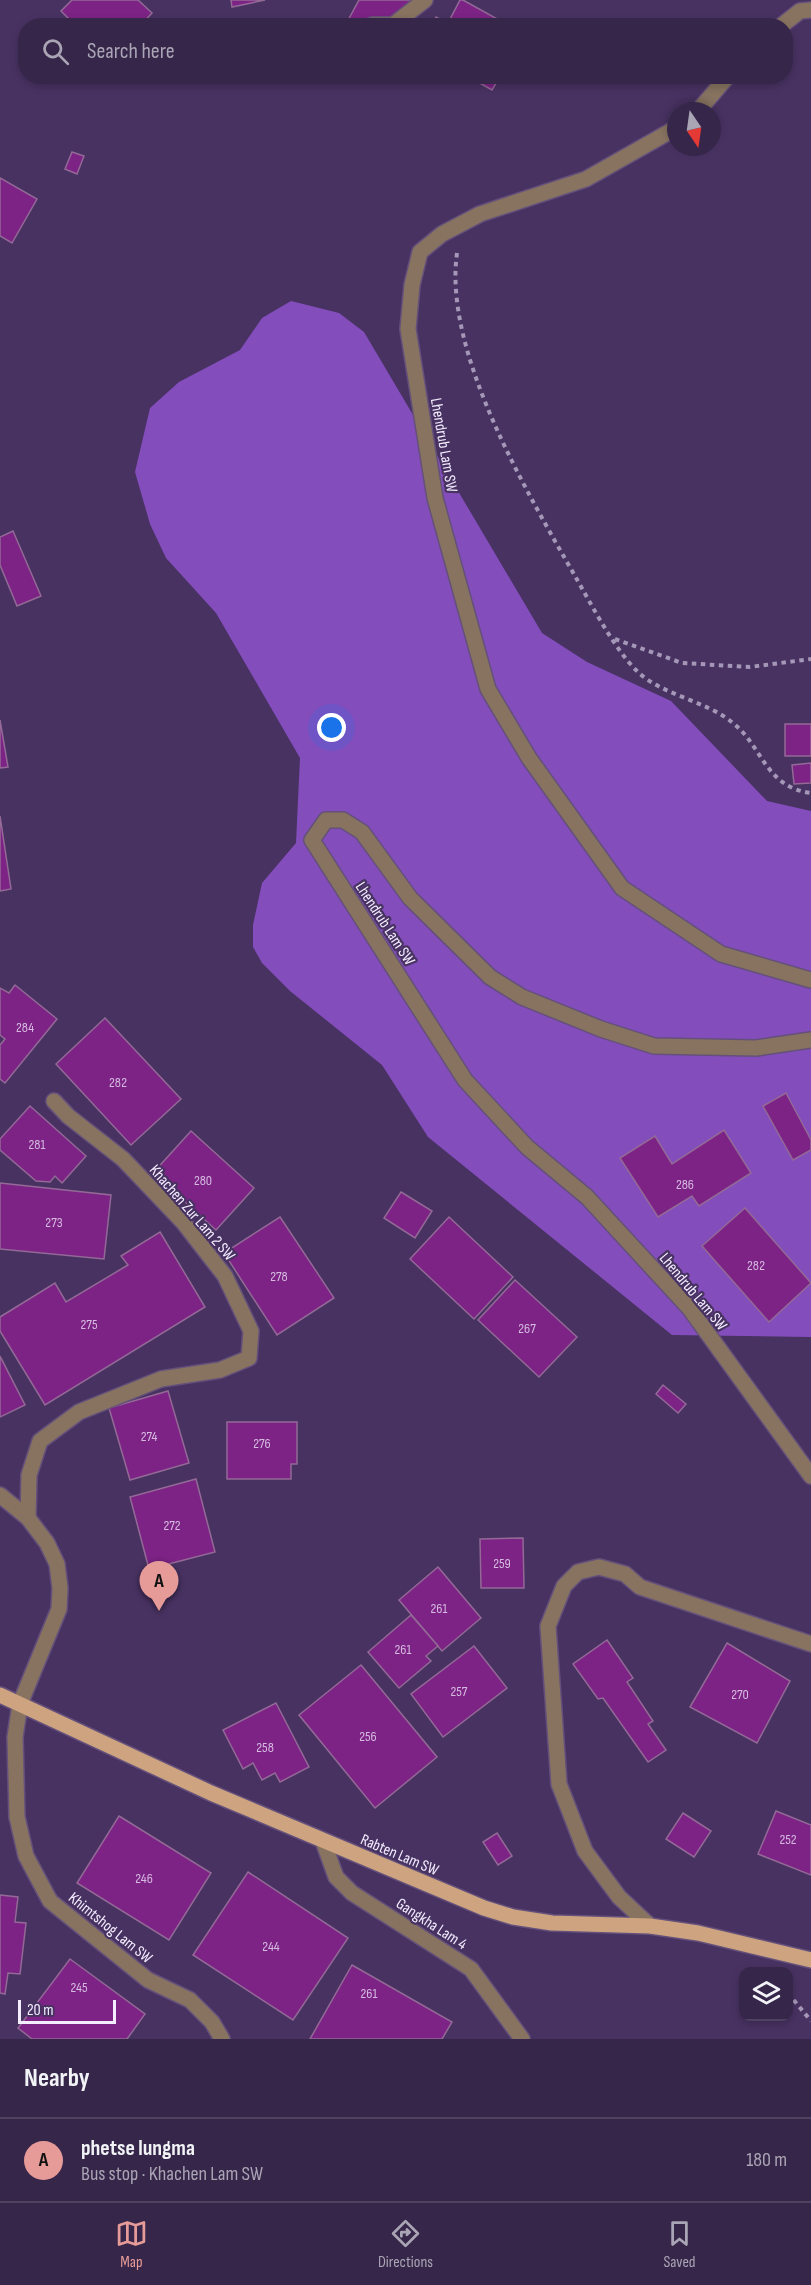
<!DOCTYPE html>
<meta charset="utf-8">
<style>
:root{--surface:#36264a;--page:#3d2e51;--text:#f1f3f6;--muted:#aaa5b5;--line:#504362;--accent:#e69b98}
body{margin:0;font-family:"Sofia Sans Condensed",sans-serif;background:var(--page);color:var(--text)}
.controls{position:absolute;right:18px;bottom:18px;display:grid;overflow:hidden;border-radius:12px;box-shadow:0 3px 9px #0003}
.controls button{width:54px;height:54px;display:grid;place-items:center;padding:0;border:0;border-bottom:2px solid var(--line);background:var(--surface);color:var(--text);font:30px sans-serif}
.compass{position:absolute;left:667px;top:102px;width:54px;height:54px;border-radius:50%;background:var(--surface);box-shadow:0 3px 9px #0003;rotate:167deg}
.scale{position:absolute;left:18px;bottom:15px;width:98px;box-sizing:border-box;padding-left:6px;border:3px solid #f4edff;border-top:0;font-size:16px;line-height:21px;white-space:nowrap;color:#f4edff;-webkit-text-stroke:4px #483262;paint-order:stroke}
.you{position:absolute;left:332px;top:728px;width:21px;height:21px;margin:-15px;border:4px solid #fff;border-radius:50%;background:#1a73e8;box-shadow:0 0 0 9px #1a73e833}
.badge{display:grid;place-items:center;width:39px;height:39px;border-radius:50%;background:var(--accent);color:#111;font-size:20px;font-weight:700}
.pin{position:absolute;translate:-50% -50px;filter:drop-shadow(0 2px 3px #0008)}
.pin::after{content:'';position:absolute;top:32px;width:21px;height:18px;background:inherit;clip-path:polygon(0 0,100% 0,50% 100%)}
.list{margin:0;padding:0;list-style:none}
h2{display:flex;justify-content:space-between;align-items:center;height:78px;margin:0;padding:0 24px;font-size:26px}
h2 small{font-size:20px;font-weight:400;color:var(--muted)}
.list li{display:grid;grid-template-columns:39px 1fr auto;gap:18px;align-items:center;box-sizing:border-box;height:84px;padding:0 24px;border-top:2px solid var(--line)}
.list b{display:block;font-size:22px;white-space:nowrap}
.list p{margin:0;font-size:20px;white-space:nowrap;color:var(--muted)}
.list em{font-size:20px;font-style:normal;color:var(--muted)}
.icon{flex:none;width:33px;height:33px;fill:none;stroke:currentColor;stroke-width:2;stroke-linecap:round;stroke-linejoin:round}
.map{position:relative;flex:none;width:811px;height:2039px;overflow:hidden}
.search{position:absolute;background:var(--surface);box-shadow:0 3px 9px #0003;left:18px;right:18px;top:18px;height:66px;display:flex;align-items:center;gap:15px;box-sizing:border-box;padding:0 21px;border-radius:24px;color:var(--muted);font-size:22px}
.sheet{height:162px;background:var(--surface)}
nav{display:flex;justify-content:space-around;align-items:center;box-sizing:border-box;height:84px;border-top:2px solid var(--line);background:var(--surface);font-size:16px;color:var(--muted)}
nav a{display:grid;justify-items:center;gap:3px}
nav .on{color:var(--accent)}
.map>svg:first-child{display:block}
.forest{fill:#844dbc}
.building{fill:#7c2385;stroke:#936996;stroke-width:1.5}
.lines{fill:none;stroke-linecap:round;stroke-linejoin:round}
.minor-casing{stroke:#64507b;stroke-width:18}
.major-casing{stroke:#64507b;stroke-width:18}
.path{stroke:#a597b7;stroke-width:4;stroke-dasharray:4.5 4.5;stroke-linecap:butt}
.minor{stroke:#877360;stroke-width:15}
.major{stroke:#cda47f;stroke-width:15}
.labels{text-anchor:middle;stroke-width:4.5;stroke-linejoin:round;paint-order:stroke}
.number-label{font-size:14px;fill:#d6bae0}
.street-label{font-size:16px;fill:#f4edff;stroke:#483262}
</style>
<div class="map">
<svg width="811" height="2039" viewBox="0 0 811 2039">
<rect width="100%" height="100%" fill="#483262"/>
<polygon class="forest" points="291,301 339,313 364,332 542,633 587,662 671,701 767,801 811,811 811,1337 672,1335 428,1137 382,1065 290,991 262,963 253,947 253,925 262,883 296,843 300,758 216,613 166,558 150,524 135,472 150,408 179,382 240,350 262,318"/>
<g class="building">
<polygon points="72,0 138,0 152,13 140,26 76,26 61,11"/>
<polygon points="231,0 265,0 232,7"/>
<polygon points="359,0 415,0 400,26 348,26 346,24"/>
<polygon points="460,0 463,0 510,26 432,26 436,17 448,23"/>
<polygon points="467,76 500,76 492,90"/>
<polygon points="72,152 84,156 77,174 65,169"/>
<polygon points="0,178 37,199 12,243 0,236"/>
<polygon points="13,531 41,596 17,606 0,565 0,537"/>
<polygon points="0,720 8,767 0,768"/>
<rect x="785" y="724" width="26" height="32"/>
<polygon points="811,763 811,783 794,784 792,765"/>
<polygon points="0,816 11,889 0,891"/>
<polygon points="15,985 57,1019 5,1083 0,1079 0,1045 5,1039 0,1035 0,988 9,993"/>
<polygon points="105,1018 181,1099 131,1145 56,1064"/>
<polygon points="786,1093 811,1140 811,1150 793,1160 763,1106"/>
<polygon points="30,1106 86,1156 62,1183 55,1176 50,1182 36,1181 0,1150 0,1139"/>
<polygon points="724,1130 751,1173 699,1206 692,1196 658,1217 620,1158 655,1136 672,1164"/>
<polygon points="191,1131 254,1188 216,1230 153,1173"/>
<polygon points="0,1183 111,1195 104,1259 0,1249"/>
<polygon points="401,1192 432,1211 415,1238 384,1218"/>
<polygon points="745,1208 811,1283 769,1322 702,1246"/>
<polygon points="280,1217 334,1298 277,1335 224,1253"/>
<polygon points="449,1217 513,1277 474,1319 410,1259"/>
<polygon points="160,1232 205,1307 45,1405 0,1331 0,1317 55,1283 66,1302 128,1265 121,1256"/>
<polygon points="515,1280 577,1337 539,1377 478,1320"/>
<polygon points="0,1356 25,1405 0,1417"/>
<polygon points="663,1385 686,1404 678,1413 656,1394"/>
<polygon points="168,1391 189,1463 130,1480 109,1408"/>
<polygon points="227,1422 297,1422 297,1464 291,1464 291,1479 227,1479"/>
<polygon points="196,1479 215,1552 149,1569 130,1497"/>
<polygon points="523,1538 524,1588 481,1588 480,1539"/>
<polygon points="438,1567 481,1618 442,1651 399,1600"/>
<polygon points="411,1615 438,1646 426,1656 431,1661 399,1688 368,1652"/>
<polygon points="607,1640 633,1678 627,1682 653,1721 648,1724 666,1750 648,1762 603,1698 598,1699 573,1664"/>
<polygon points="727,1643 790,1681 757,1743 690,1707"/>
<polygon points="474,1646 507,1688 443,1737 411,1694"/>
<polygon points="361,1665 437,1757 375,1808 299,1715"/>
<polygon points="276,1703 309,1767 280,1782 275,1773 262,1780 253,1763 243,1769 223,1730"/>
<polygon points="776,1811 811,1825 811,1875 758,1854"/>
<polygon points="683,1813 711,1831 694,1857 666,1839"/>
<polygon points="119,1816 211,1873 169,1940 77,1883"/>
<polygon points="497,1833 512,1856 498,1865 483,1842"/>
<polygon points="248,1872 348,1938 293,2020 193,1955"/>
<polygon points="0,1895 18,1897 15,1922 26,1923 20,1974 8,1973 5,1994 0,1993"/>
<polygon points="70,1959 145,2014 127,2039 32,2039 18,2028"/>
<polygon points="352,1965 452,2022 442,2039 310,2039"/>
</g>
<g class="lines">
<g class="minor-casing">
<g id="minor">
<polyline points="372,25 393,25 425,0"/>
<polyline points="781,26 800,11 811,10"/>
<polyline points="698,111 728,76"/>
<polyline points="676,128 586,179 480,214 442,234 420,252 412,285 408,329 435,498 488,689 529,758 622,888 721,954 811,980"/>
<polyline points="811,1040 756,1048 654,1046 601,1029 522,997 490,977 410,898 362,832 343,820 326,820 312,840 465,1080 527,1147 587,1197 690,1309 811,1476"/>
<polyline points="0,1495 28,1518 47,1543 57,1564 60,1588 59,1609 20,1704 15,1737 17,1817 26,1856 50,1901 148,1980 190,2000 212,2022 222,2039"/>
<polyline points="28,1518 29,1475 40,1441 79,1412 161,1379 220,1370 249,1358 251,1331 225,1276 183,1222 123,1159 68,1116 54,1101"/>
<polyline points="323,1841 336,1877 352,1893 471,1969 522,2039"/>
<polyline points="650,1926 619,1897 585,1851 559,1784 548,1626 564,1586 578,1572 599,1567 625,1574 640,1587 811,1644"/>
</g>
</g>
<g class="major-casing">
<polyline id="major" points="0,1695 211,1793 484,1908 513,1917 552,1923 650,1926 698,1933 811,1960"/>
</g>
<g class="path">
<path d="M 457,253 C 443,352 527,492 575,576 C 591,604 615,650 637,671 C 661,695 707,701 733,723 C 763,747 765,787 811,793"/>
<polyline points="615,639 682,663 750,667 811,659"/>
<polyline points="788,1993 811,2021"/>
</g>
<use href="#minor" class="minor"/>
<use href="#major" class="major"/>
</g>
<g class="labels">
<g class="number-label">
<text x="25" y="1032">284</text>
<text x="118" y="1087">282</text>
<text x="37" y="1149">281</text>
<text x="203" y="1185">280</text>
<text x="685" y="1189">286</text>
<text x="54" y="1227">273</text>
<text x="756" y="1270">282</text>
<text x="279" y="1281">278</text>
<text x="89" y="1329">275</text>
<text x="527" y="1333">267</text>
<text x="149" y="1441">274</text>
<text x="262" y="1448">276</text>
<text x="172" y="1530">272</text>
<text x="502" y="1568">259</text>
<text x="439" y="1613">261</text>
<text x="403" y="1654">261</text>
<text x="459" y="1696">257</text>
<text x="740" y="1699">270</text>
<text x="368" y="1741">256</text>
<text x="265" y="1752">258</text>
<text x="788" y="1844">252</text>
<text x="144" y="1883">246</text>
<text x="271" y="1951">244</text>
<text x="79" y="1992">245</text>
<text x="369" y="1998">261</text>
</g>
<g class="street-label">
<text transform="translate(445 445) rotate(80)" y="6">Lhendrub Lam SW</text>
<text transform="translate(386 923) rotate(57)" y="6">Lhendrub Lam SW</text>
<text transform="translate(193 1212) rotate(49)" y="6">Khachen Zur Lam 2 SW</text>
<text transform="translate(694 1291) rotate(50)" y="6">Lhendrub Lam SW</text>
<text transform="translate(400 1854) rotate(23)" y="6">Rabten Lam SW</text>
<text transform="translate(432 1923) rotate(33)" y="6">Gangkha Lam 4</text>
<text transform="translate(111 1927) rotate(39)" y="6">Khimtshog Lam SW</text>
</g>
</g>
</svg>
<div class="controls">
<button><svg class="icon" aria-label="layers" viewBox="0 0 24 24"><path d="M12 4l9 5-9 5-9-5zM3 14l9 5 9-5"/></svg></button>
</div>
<svg class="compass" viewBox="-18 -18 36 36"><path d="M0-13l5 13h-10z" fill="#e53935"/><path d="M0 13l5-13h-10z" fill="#aaa5b5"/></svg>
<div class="scale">20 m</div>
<div class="you"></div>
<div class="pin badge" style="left:159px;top:1611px">A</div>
<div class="search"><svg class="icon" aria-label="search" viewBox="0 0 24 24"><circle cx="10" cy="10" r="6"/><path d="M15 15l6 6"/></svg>Search here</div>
</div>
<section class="sheet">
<h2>Nearby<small></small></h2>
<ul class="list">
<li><span class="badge">A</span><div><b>phetse lungma</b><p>Bus stop · Khachen Lam SW</p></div><em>180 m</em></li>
</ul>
</section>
<nav>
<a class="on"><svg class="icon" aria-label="map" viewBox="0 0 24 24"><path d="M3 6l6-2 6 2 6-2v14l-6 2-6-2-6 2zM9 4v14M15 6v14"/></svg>Map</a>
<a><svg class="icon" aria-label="directions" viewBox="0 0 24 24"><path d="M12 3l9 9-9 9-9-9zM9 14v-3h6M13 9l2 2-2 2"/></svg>Directions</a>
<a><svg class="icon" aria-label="saved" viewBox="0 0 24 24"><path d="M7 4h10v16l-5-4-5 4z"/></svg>Saved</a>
</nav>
